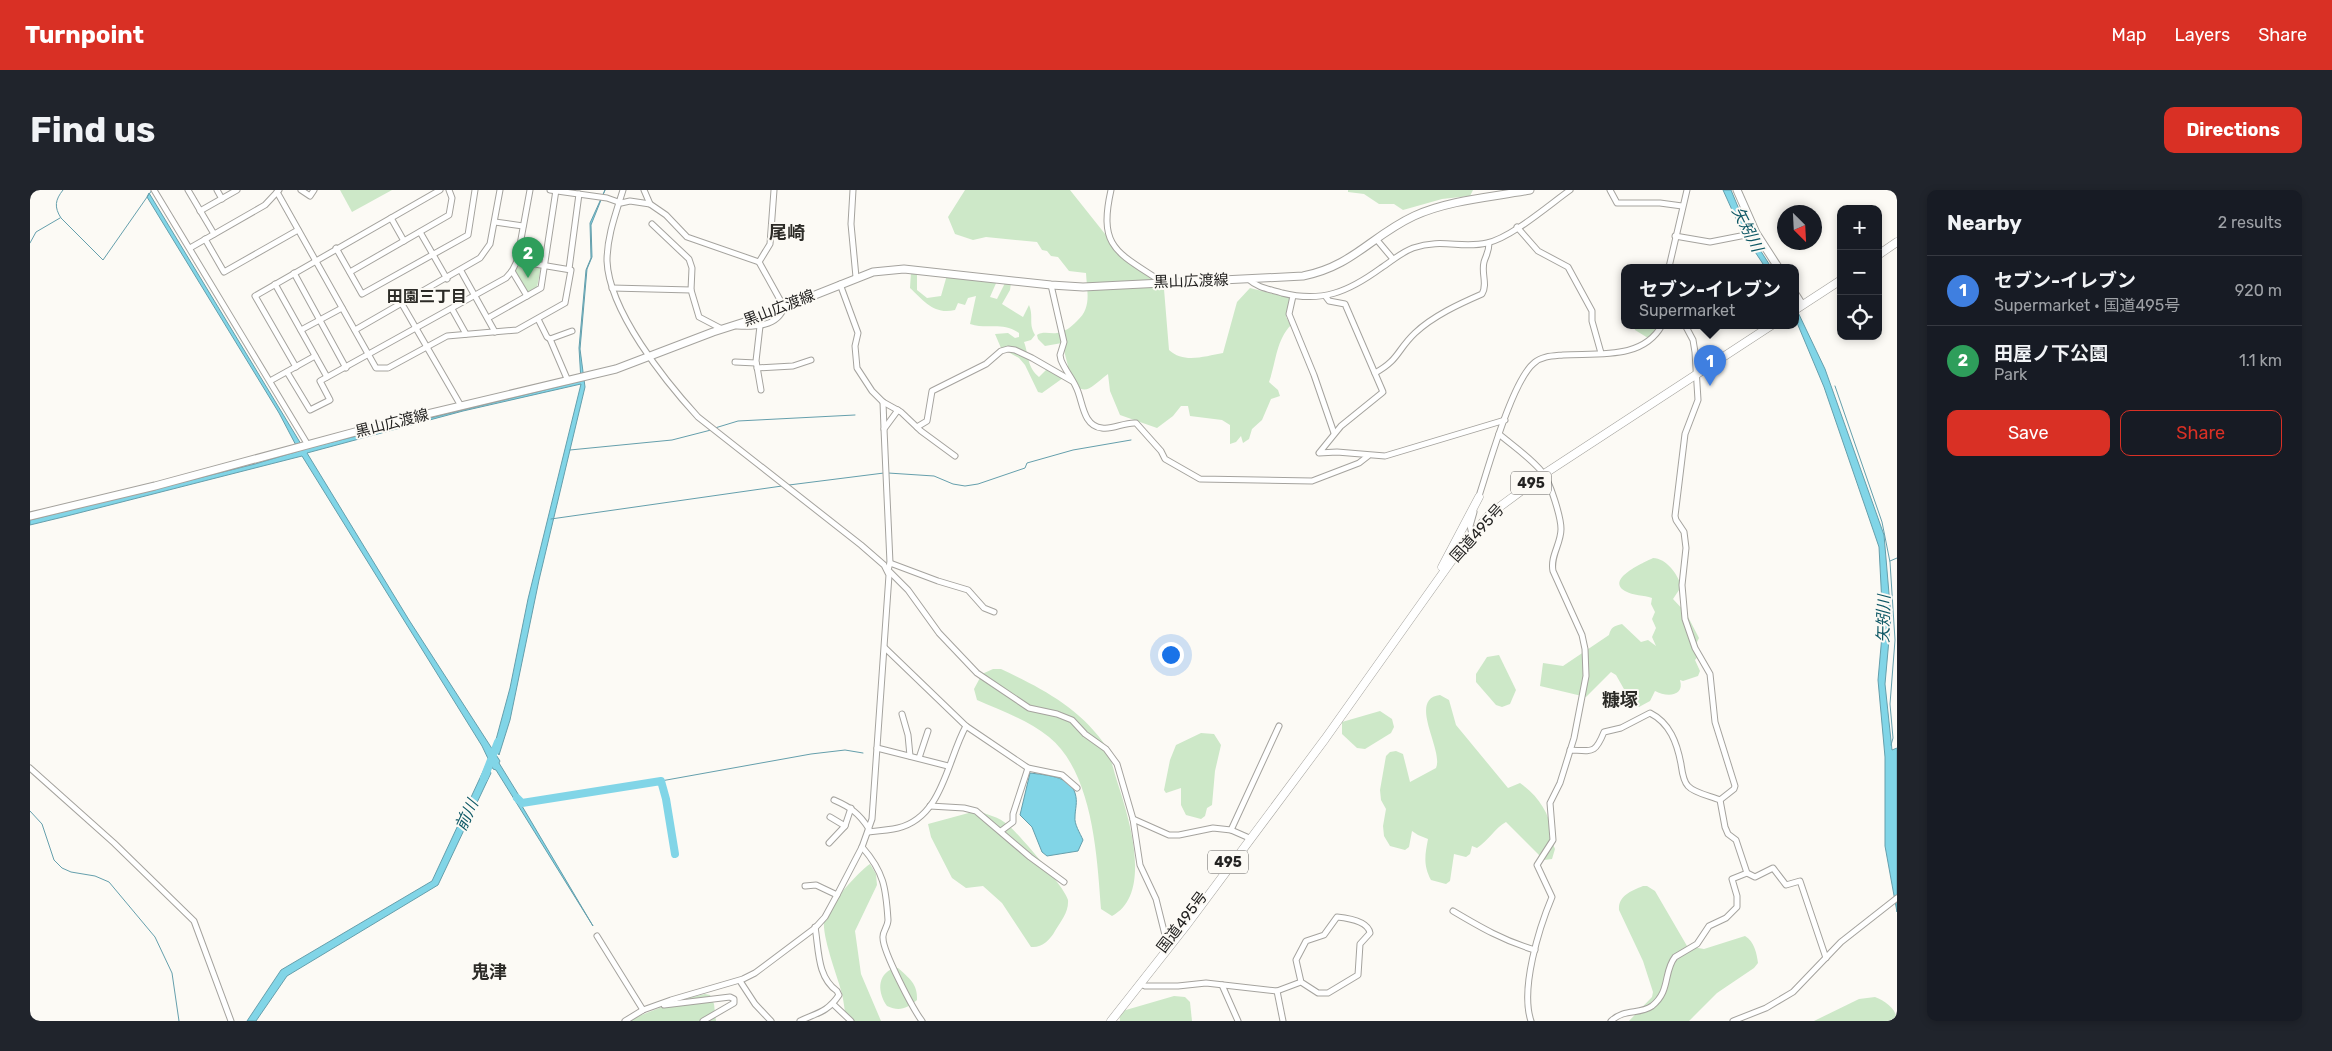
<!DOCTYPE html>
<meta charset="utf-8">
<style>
:root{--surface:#171b24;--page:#20242c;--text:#f1f3f6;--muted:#9ea1a6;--line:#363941;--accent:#d93025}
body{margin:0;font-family:Rubik,"Noto Sans JP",sans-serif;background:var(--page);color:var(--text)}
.controls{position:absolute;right:15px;top:15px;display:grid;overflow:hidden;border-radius:10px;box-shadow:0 2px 8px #0003}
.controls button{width:45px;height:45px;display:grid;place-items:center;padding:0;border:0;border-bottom:1px solid var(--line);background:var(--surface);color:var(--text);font:25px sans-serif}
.compass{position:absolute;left:1747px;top:15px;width:45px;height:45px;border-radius:50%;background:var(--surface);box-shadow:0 2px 8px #0003;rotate:156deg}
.you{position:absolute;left:1140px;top:464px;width:18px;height:18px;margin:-12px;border:4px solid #fff;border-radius:50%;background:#1a73e8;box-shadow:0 0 0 8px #1a73e833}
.badge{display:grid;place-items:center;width:32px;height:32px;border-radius:50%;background:var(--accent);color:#fff;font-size:16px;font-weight:700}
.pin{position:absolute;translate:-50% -41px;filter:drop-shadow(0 1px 2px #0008)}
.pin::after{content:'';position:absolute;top:26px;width:18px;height:15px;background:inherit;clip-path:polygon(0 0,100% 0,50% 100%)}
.popup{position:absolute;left:1591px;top:74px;width:178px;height:65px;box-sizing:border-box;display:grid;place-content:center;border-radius:10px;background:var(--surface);filter:drop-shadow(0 1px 4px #0005);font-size:16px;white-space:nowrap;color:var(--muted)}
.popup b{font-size:19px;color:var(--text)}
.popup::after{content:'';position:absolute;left:50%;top:100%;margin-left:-10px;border:10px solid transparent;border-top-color:var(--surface)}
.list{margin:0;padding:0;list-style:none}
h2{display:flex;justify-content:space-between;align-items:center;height:65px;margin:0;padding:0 20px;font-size:21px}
h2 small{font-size:16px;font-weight:400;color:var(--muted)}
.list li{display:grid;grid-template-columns:32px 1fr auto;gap:15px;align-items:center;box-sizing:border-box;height:70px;padding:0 20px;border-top:1px solid var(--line)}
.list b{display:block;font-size:19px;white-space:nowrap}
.list p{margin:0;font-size:16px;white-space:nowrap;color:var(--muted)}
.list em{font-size:16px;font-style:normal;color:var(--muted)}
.actions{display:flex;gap:10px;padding:15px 20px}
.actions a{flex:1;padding:11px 0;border:1px solid var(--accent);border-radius:10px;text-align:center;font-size:18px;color:var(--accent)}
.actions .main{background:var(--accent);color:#fff}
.icon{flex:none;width:28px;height:28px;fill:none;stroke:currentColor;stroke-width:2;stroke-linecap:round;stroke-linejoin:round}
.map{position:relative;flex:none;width:1867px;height:831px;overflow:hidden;border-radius:10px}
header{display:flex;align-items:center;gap:30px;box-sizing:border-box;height:70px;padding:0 25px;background:var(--accent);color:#fff}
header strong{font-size:24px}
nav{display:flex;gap:28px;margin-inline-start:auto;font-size:18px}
.intro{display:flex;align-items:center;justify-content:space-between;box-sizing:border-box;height:120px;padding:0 30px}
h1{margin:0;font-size:35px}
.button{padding:12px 22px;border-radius:10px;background:var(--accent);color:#fff;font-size:18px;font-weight:700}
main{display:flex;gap:30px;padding:0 30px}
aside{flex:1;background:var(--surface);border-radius:10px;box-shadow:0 2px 8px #0003}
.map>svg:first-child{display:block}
.green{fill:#cde8c8}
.water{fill:#81d5e7;stroke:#659fac}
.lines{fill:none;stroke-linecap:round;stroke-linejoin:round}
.stream{stroke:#659fac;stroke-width:1}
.river{stroke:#81d5e7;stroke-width:8}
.minor-casing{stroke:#a5a39e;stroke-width:7}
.major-casing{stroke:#a5a39e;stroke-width:9}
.highway-casing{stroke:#a5a39e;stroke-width:9}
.minor{stroke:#fff;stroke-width:5}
.major{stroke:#fff;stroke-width:7}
.highway{stroke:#fff;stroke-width:8}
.labels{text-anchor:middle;stroke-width:4;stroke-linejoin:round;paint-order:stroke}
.shield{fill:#fcfaf5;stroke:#646361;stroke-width:1}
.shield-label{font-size:14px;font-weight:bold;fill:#232221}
.street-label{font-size:15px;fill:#232221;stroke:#fcfaf5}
.water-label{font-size:16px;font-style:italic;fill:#0e5865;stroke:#fcfaf5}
.neighbourhood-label{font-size:16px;font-weight:bold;fill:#2c2b27;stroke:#fcfaf5}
.quarter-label{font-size:18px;font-weight:bold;fill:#2c2b27;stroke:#fcfaf5}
</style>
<header>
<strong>Turnpoint</strong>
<nav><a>Map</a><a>Layers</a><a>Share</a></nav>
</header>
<div class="intro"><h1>Find us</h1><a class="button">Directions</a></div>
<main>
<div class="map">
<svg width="1867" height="831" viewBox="0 0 1867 831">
<rect width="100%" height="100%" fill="#fcfaf5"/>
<g class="green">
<polygon points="310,0 362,0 322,22"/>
<path d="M 935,0 L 1040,0 L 1083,54 L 1134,99 L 1139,160 C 1154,174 1175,166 1193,163 L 1207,112 L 1220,98 L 1260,108 L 1256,127 L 1261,135 C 1246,150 1246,173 1239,192 L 1248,200 L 1250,206 L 1241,209 L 1232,230 L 1222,239 L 1219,249 L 1213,253 L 1211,246 L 1206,252 L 1200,254 L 1200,235 L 1192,230 L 1160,226 L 1158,216 L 1151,216 L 1143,226 L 1127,238 L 1090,225 L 1080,201 L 1078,184 C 1059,198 1056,209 1036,187 L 1038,176 L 1032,153 L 1015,156 L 1008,149 L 1007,145 C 1013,141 1020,144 1027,143 C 1035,142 1041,137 1047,131 C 1062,118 1057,102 1056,83 L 1039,81 L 1028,67 L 1021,66 L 1017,61 L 1012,60 L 1007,52 L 956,47 L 943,50 L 925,44 L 918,27 Z"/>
<polygon points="1318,0 1443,0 1440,6 1412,9 1373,20 1364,14 1349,14 1334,4 1318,2"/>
<polygon points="489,73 511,77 507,97 497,104 484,81"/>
<path d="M 881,82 L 887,83 L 887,100 L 897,108 L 911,106 L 917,85 L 967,91 L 960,107 L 967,109 L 975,93 L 981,93 L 980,100 L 972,114 L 993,127 L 999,115 C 1004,127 998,133 1005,145 L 1001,150 L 994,152 C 999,166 997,177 1009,187 L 1017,179 L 1033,188 L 1012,203 L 1008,202 L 995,175 L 989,168 L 971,158 L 965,144 L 978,143 L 985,148 L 989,147 L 989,143 C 971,131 959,140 940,134 L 946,106 L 938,108 L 935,115 L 928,113 L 925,120 C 904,125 894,111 880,98 Z"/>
<polygon points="1606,135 1628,135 1621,146 1618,148 1605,140 1604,136"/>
<path d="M 1623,368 C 1636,368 1649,385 1651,397 L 1643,409 L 1656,423 L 1669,448 L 1666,454 L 1670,464 L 1665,470 L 1670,481 L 1668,486 L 1653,491 L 1650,490 C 1655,507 1636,507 1625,501 L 1620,511 L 1609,517 L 1603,515 L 1586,485 L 1581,482 L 1556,507 L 1510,496 L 1513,473 L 1533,476 L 1579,445 C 1581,437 1584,436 1592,434 L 1611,452 L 1618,450 L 1626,456 L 1622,447 L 1626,438 L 1622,429 L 1625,422 L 1621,414 L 1622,408 C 1614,405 1603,406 1595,401 C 1575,389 1615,372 1623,368 Z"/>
<polygon points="1469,465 1486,500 1480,514 1472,517 1466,515 1446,492 1446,484 1457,467"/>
<path d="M 963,479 L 971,479 C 1009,497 1047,516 1073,552 C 1080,562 1083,579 1087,591 C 1098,625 1124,704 1082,726 L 1071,719 C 1067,666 1063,583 1019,547 C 998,530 972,521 947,510 L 944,499 L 952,484 Z"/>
<path d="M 1410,505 L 1419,510 L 1426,535 L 1478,598 L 1490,593 C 1508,606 1519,622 1522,643 L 1519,645 L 1525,659 L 1522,669 L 1514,670 L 1476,632 C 1465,638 1458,651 1447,658 L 1442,656 L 1440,664 L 1436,667 L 1424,664 L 1420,691 L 1416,694 L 1401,690 C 1393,675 1395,665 1398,649 L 1388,645 L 1382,641 L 1379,657 L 1375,660 L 1360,656 L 1354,646 L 1353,636 L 1356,619 L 1351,610 L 1350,600 L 1356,566 L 1360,562 L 1366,561 L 1373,564 L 1380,592 L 1406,578 C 1414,560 1377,509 1410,505 Z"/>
<polygon points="1350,521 1362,529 1364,537 1361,543 1335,559 1327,558 1312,544 1312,532"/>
<polygon points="1171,543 1184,544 1191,555 1185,581 1182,615 1177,618 1175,626 1171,629 1156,625 1151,615 1151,598 1136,603 1134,600 1140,570 1146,555"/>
<path d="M 946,621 C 957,624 969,627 978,635 C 988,643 1036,699 1038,710 C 1039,722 1031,731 1025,741 C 1020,750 1012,758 1001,757 L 972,713 L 953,696 L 936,698 L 922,688 L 901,647 L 898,634 Z"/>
<path d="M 840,674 L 846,684 L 847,695 L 825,741 L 831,784 L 851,831 L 816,831 C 815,822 814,813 812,804 C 808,787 789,741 795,726 C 799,715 829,681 840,674 Z"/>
<path d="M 1613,696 L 1617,696 L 1625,701 L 1657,756 L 1674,759 L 1715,746 C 1724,751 1727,764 1728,773 L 1724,778 L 1687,803 L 1659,831 L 1599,831 L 1622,807 L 1623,802 L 1613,771 L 1589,720 C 1588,706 1601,701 1613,696 Z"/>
<path d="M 864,778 L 868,778 C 879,788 888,794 887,810 C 877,818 870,822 857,816 C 848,803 846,785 864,778 Z"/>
<polygon points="675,804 680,805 684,814 686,831 596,831 650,810"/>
<polygon points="1144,806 1155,807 1160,812 1162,831 1090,831 1089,822"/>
<path d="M 1845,807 C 1855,811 1867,819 1867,831 L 1784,831 L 1829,809 Z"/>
</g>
<g class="water">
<polygon points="575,0 561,35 562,67 557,79 550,159 555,197 509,390 480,530 469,565 464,557 480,498 498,409 551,194 433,221 277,263 379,430 470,571 469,573 493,612 492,616 563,736 466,580 463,579 452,556 272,266 33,327 0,335 0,330 225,274 269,261 249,223 117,7 119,3 274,259 551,191 549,158 556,80 561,68 560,33"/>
<polygon points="1693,0 1701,0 1718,41 1741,77 1735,77 1712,42"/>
<polygon points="1765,116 1795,179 1854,345 1861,427 1855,494 1862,560 1867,558 1867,722 1855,656 1855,567 1848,490 1853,434 1849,357 1794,197 1765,128"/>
<polygon points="456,575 461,583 408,695 257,786 226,831 217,831 251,780 402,691"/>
<path d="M 1000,583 C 1015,585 1040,586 1045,603 C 1048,612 1045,619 1045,627 C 1044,634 1050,643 1053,650 L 1048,661 L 1017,666 L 1012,662 L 1002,637 L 990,625 Z"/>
</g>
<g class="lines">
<g class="stream">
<path d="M 33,0 C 25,10 24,17 31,28 L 73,70 L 122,0"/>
<polyline points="0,53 6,42 30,28"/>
<polyline points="1805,196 1852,332 1860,372 1865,450 1860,514 1863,548 1861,555"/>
<polyline points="685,238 708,231 825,225"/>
<polyline points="540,260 642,250 681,240"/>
<polyline points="858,283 904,286 923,294 935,296 948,294 995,278 997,273 1043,260 1101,250"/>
<polyline points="759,295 854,283"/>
<polyline points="521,329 752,296"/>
<polyline points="1860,371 1867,368"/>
<polyline points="631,591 781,564 815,560 833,563"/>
<polyline points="0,621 12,634 24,670 32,678 41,682 65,686 79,692 125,747 142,783 149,831"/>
</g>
<g class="river">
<polyline points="454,588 468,552"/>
<polyline points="487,608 492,613 631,591 636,609 645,664"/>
</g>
<g class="minor-casing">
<g id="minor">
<polyline points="124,0 278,255"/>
<polyline points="158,0 184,44"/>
<polyline points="187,0 192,9"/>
<polyline points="271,0 280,6 284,0"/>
<polyline points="520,0 577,8 591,13 600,11 620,14"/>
<path d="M 593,0 C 586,23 577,46 577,71 C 579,121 635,191 668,227 L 831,355 L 854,375 L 859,385 L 842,629 L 832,657 L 807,705 L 795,727 L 785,738 L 725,783 L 713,789 L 641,810 L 613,820 L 595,831"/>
<path d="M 614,0 L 620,14 L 636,25 L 657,47 L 729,72 L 754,117 C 748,137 723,137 707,136"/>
<polyline points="823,0 821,34 826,87"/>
<path d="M 1081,0 C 1068,58 1087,62 1132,92"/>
<polyline points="1580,0 1587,13 1630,13 1652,16"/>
<polyline points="247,2 346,178 358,178 417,146 487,140 535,113 541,80 487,71"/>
<polyline points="170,21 207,0"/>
<polyline points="361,28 374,51"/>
<polyline points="465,32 493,36"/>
<polyline points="622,34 659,69 662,78 661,100"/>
<polyline points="1487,37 1508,61 1538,77 1562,121 1562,131 1571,163"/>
<polyline points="390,42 417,89"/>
<polyline points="1645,46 1680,52 1726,43"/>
<polyline points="175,49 194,82 268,40"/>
<polyline points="1347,50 1363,69"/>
<polyline points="160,58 235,15 249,0"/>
<polyline points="306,58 332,104 438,45 445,0"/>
<polyline points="729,72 740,54 744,0"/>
<polyline points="1639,77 1657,0"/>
<polyline points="539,79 549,4"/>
<polyline points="431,81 465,142"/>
<polyline points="482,81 497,106"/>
<polyline points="320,82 419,25 422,8 419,0"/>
<polyline points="264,83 316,178"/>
<path d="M 1218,89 C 1228,98 1239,99 1252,103 C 1292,113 1318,102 1351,78 C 1362,71 1370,63 1383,58 C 1412,48 1431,59 1457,53 C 1481,48 1519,15 1540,0"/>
<polyline points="245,94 297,187"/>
<polyline points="810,94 828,143 825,156 827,178 842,201 853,212 871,222 891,241 925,266"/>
<path d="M 1021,95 L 1034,152 L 1030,165 L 1031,170 C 1035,180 1042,188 1046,197 C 1053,210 1052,236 1072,238 C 1083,240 1094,232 1106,233 L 1131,261 L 1135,269 L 1170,289 L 1282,291 L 1329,273 L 1338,266"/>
<polyline points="582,98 661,100 669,127 692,139"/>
<polyline points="1263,106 1259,124 1284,185 1304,243"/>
<polyline points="1296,107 1299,111 1315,114 1353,202 1311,236 1289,263 1307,262 1355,266 1475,230"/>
<polyline points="372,114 431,216"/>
<polyline points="422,119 436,144"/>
<polyline points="458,128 511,98 526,0"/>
<polyline points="508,129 517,147 520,149 538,191"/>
<polyline points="1655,135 1663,150 1665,162 1668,210 1655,244 1645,326 1646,330 1654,342 1656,358 1652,395 1655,429 1665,458 1680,484 1685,532 1705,596 1704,599 1690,610"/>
<polyline points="730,136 726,171 731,200"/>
<polyline points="271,140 312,118"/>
<polyline points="325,140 450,68 460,54 470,0"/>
<polyline points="520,149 542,141"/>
<polyline points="705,172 726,173"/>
<polyline points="266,177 225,106 410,0"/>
<polyline points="727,178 763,176 781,170"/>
<polyline points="257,182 280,220 300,210 290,191 476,88 482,81 487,71 500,0"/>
<path d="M 1345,183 C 1369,170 1367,160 1385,143 C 1403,126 1429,114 1452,104 C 1458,94 1451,84 1454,72 C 1456,65 1459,62 1459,53"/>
<polyline points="240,191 285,166"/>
<polyline points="853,212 854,239"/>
<polyline points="868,220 854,239 860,373 858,380 878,400 909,443 947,483 999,518 1027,524 1042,530 1055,544 1076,559 1087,574 1103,629 1110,675 1126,709 1137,753"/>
<polyline points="887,237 897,231 902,201 956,174 971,161 978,159 985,160 1002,168 1042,191"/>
<path d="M 1469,244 C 1483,256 1501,268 1513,283 C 1520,292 1531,327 1531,339 C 1531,354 1520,366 1523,381 L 1552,445 L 1555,459 L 1556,486 L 1544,548 L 1530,593 L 1520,613 L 1523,650 L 1507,675 L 1522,707 C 1509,738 1490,799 1501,831"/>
<path d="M 1448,309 C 1458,279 1482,191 1504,173 C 1512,166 1523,166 1533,165 C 1568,163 1613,170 1632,135"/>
<polyline points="1442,344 1440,336 1444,322"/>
<polyline points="860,373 908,391 938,400 954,418 964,422"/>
<polyline points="855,458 936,536 998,578 1032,585 1047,598"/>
<polyline points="872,524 878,545 880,566"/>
<polyline points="847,558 918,576"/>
<path d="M 1540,560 C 1563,561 1565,564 1574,542 L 1591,538 L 1620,523 C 1640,533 1647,553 1651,574 C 1652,581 1653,591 1658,596 C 1664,603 1680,606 1690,610"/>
<polyline points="889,568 898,541"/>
<polyline points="0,578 84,653 164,731 201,831"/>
<path d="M 804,610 C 820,617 829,623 839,639"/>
<polyline points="1690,610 1695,637 1698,644 1706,650 1717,683 1725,687 1743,678 1756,695 1770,691 1796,768"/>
<polyline points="900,616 934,618 946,621 1000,667 1034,692"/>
<polyline points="800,627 815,636"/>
<polyline points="1103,629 1139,645 1149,645 1183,638 1201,640 1217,647"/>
<polyline points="1201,640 1249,536"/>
<polyline points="971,641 983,632 983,624 998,578"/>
<path d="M 838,642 C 848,641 859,640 868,638 C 913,627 917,570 936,536"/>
<polyline points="799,653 815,636 821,618"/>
<path d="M 832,657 C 854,682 856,698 858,730 C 858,737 852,742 853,748 C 853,762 883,819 892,831"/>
<polyline points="775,696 786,695 807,705"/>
<path d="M 1423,721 C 1450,737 1474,751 1505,760"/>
<polyline points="567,746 613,820"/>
<polyline points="710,791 725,814 741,831"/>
<path d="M 1110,794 L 1115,796 L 1148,796 L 1176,793 L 1247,801 L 1271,792 L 1288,803 L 1298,803 L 1328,785 L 1330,754 L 1340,743 C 1338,731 1317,728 1307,727 L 1294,745 L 1276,751 L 1266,770 L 1271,792"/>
<polyline points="1192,795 1208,831"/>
<polyline points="1247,801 1253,831"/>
<polyline points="803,814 821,831"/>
<polyline points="634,815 700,807 704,809 704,813 673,831"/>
<path d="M 770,831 C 786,823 797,823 809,805 L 807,801 C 787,787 789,760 785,737"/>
<path d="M 1581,831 C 1595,818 1609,825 1622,816 C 1641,801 1633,782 1645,767 L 1667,754 L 1679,736 L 1696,728 L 1707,717 L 1707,706 L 1702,689 L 1717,683"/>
<polyline points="1703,831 1736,818 1763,802 1811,752 1867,708"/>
</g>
</g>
<g class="major-casing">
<g id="major">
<polyline points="1707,0 1726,43 1748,77"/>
<polyline points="1765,104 1772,115"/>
<path d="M 0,326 L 125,296 L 351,235 L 586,179 L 683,142 L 727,128 L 843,82 L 874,79 L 1021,95 L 1053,97 L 1273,86 C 1323,76 1341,46 1384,26 C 1419,10 1463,7 1500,0"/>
</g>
</g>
<g class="highway-casing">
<g id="highway">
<polyline points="1848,65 1867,52"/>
<polyline points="1765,120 1811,90"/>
<polyline points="1412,377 1449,307"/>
<polyline points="1081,831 1155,737 1295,549 1430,359 1460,324 1514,284 1742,135"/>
</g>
</g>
<use href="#minor" class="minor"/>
<use href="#major" class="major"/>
<use href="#highway" class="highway"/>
</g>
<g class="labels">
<g class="shield">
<rect x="1481" y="281.5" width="40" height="23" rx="4"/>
<rect x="1178" y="660.5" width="40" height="23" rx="4"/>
</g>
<g class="shield-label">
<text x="1501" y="298">495</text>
<text x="1198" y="677">495</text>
</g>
<g class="street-label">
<text transform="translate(1161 91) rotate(-2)" y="5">黒山広渡線</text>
<text transform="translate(749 118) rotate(-21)" y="5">黒山広渡線</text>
<text transform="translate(362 233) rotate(-14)" y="5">黒山広渡線</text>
<text transform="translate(1447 343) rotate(-48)" y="5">国道495号</text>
<text transform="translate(1152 732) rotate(-53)" y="5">国道495号</text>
</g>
<g class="water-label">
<text transform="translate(1718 39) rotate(63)" y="6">矢矧川</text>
<text transform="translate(1853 429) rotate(-89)" y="6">矢矧川</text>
<text transform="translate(436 625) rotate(-65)" y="6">前川</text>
</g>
<g class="neighbourhood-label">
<text x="397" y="112">田園三丁目</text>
</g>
<g class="quarter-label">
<text x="757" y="49">尾崎</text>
<text x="1590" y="516">糠塚</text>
<text x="459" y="788">鬼津</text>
</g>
</g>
</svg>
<div class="controls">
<button>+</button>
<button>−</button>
<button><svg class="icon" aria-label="locate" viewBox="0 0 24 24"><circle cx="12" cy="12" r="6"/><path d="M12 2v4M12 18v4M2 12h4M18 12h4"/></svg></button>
</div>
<svg class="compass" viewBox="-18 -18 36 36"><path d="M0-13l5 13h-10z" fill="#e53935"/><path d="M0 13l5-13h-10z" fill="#9ea1a6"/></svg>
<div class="you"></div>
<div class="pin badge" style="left:1680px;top:196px;background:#3f7fe0">1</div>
<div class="popup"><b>セブン-イレブン</b>Supermarket</div>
<div class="pin badge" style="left:498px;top:88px;background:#2e9e5b">2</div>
</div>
<aside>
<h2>Nearby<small>2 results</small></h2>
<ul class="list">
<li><span class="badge" style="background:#3f7fe0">1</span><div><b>セブン-イレブン</b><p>Supermarket · 国道495号</p></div><em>920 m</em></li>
<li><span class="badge" style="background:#2e9e5b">2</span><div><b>田屋ノ下公園</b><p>Park</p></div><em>1.1 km</em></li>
</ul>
<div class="actions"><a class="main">Save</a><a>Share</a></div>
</aside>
</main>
